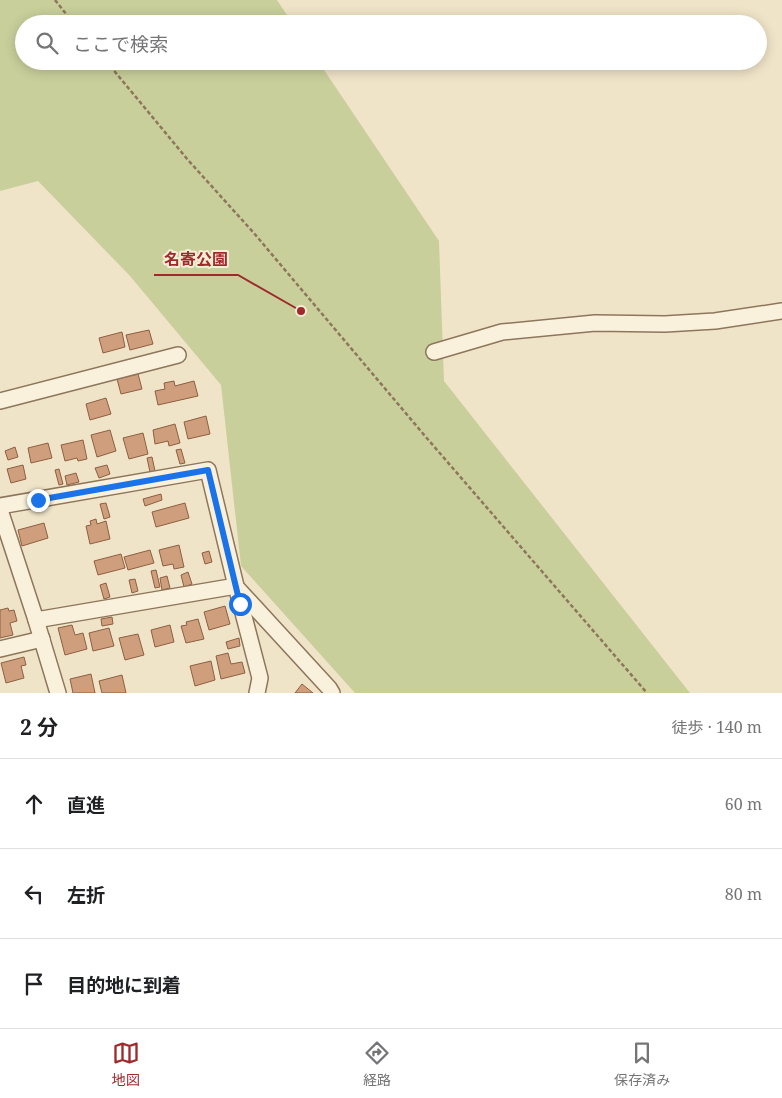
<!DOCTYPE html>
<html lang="ja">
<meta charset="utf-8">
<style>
:root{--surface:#fff;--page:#f6f6f6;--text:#202124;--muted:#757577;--line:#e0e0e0;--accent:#9e2a2b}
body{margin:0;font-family:"Noto Serif","Noto Sans JP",serif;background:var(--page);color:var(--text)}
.stop{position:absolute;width:15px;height:15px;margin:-11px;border:4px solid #1a73e8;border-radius:50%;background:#fff}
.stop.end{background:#1a73e8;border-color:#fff;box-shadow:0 1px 5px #0008}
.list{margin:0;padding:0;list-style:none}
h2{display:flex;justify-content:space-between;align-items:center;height:65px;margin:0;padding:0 20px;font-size:21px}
h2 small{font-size:16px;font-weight:400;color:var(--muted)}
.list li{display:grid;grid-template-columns:32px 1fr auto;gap:15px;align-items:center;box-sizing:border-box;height:90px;padding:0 20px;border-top:1px solid var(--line)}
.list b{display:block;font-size:19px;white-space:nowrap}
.list em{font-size:16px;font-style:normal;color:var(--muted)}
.icon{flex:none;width:28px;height:28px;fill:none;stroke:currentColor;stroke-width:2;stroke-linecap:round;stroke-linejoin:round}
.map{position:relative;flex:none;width:782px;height:693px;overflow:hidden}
.search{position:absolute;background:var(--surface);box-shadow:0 2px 12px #0003;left:15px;right:15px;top:15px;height:55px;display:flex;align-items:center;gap:12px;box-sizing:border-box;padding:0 18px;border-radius:28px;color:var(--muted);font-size:19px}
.sheet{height:335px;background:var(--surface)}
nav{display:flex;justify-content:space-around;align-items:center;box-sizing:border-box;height:70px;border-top:1px solid var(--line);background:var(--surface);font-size:14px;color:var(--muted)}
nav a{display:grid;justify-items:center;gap:2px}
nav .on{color:var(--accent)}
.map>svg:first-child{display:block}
.green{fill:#c9cf9b}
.building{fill:#cf9f7d;stroke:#8d5f41}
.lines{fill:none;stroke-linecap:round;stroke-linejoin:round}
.minor-casing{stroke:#8d765c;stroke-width:18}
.path{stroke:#8d765c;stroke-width:2.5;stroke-dasharray:4 2.5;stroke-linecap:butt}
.minor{stroke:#faf1dc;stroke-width:15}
.route{stroke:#1a73e8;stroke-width:6}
.leader{fill:none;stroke:#9e2a2b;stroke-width:2}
.callout-dot{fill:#9e2a2b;stroke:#f7eed8;stroke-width:2}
.callout-label{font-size:16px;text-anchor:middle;font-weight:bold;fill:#9e2a2b;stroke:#f7eed8;stroke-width:4;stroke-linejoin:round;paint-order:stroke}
</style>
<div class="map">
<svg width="782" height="693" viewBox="0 0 782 693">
<rect width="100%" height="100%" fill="#f0e4c8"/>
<polygon class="green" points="0,0 277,0 293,24 24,24 24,61 318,61 439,241 444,381 690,693 355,693 241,566 221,385 130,276 38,181 0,191"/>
<g class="building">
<polygon points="149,330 153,344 130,350 126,335"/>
<polygon points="122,332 125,347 103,353 99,338"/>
<polygon points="138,374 142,389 121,394 117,379"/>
<polygon points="174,381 175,386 194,381 198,396 158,405 155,391 165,389 164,383"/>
<polygon points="106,398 111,414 90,420 86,404"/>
<polygon points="206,416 210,434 188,439 184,422"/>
<polygon points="175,424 180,443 169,446 168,441 155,444 153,430"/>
<polygon points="110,430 116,451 97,457 91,435"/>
<polygon points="143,433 148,454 129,459 123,438"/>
<polygon points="83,440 87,459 78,461 77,458 65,461 61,445"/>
<polygon points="48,443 52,458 31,463 28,448"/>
<polygon points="15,447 18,457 8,460 5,451"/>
<polygon points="181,449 185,463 180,464 176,450"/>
<polygon points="152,457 155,471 150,472 147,458"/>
<polygon points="23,465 26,479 11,483 7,469"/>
<polygon points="107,465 110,474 99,478 95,468"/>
<polygon points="59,469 63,484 59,485 55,470"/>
<polygon points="76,473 79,482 67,485 65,476"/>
<polygon points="161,494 162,500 145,506 143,499"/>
<polygon points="106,503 110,517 104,519 100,504"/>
<polygon points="185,503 189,518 156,527 152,512"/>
<polygon points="96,519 97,524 106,521 110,539 90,544 86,526 91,525 90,521"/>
<polygon points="44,523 48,538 22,546 18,530"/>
<polygon points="179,545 184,567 174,569 173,564 163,566 159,550"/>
<polygon points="150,550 154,563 128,570 124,557"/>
<polygon points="209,551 212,562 205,564 202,553"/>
<polygon points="121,554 125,568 98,575 94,561"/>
<polygon points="156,570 160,587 155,588 151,571"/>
<polygon points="188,572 192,584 184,587 181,575"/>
<polygon points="167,576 170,588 162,590 160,578"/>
<polygon points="135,579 138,591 132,593 129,580"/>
<polygon points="106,583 110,597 104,599 100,585"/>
<polygon points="225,606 230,624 209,630 204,612"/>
<polygon points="8,608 9,611 14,610 17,621 10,623 13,635 0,638 0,610"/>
<polygon points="112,617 113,624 102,626 101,619"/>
<polygon points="198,619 204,639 186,643 181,626 187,625 186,622"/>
<polygon points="72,625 75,635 83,633 87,649 65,655 58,628"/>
<polygon points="170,625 174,642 155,647 151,630"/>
<polygon points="109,628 114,646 93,651 89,633"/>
<polygon points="138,634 144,655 125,660 119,638"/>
<polygon points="239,638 240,646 228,649 226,642"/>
<polygon points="228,653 231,664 242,662 245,673 221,679 216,656"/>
<polygon points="24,657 26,665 21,666 24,678 6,683 1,663"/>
<polygon points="211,661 215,680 195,686 190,666"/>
<polygon points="91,674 95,693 73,693 70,679"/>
<polygon points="122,675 126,693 102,693 99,681"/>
<polygon points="302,684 313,693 295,693"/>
</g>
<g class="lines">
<g class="minor-casing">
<g id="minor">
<polyline points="434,352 502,332 595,323 665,324 715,321 782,311"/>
<polyline points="0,401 178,355"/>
<polyline points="0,506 208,470 236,586 260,678 257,693"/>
<polyline points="0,510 36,620 58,693"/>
<polyline points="238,589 329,688 332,693"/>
<polyline points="36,620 236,586"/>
<polyline points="0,649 42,639"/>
</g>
</g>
<g class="path">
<polyline points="55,0 74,24"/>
<polyline points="106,61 188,160 253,232 425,436 647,693"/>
</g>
<use href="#minor" class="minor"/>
</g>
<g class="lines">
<polyline class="route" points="38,500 208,470 240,604"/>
</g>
<path class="leader" d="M301 311L238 275H154"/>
<circle class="callout-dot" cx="301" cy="311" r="5"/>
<g class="callout-label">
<text x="196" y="265">名寄公園</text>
</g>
</svg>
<div class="stop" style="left:240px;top:604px"></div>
<div class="stop end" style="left:38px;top:500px"></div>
<div class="search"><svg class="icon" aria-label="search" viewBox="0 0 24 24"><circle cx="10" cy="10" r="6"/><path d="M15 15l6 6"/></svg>ここで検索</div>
</div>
<section class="sheet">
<h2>2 分<small>徒歩 · 140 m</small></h2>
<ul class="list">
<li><svg class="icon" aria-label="ahead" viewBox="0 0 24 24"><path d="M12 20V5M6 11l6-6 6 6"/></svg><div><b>直進</b></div><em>60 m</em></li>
<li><svg class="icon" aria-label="left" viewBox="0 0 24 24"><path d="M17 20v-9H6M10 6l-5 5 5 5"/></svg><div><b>左折</b></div><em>80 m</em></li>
<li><svg class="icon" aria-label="arrive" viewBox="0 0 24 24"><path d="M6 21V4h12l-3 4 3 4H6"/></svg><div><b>目的地に到着</b></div></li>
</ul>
</section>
<nav>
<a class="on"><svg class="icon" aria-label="map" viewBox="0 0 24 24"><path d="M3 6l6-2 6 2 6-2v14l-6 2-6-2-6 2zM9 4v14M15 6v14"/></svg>地図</a>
<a><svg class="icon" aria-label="directions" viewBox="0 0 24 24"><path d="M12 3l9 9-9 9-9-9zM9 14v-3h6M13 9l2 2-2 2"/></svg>経路</a>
<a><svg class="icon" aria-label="saved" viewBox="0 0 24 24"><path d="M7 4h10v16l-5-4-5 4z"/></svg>保存済み</a>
</nav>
